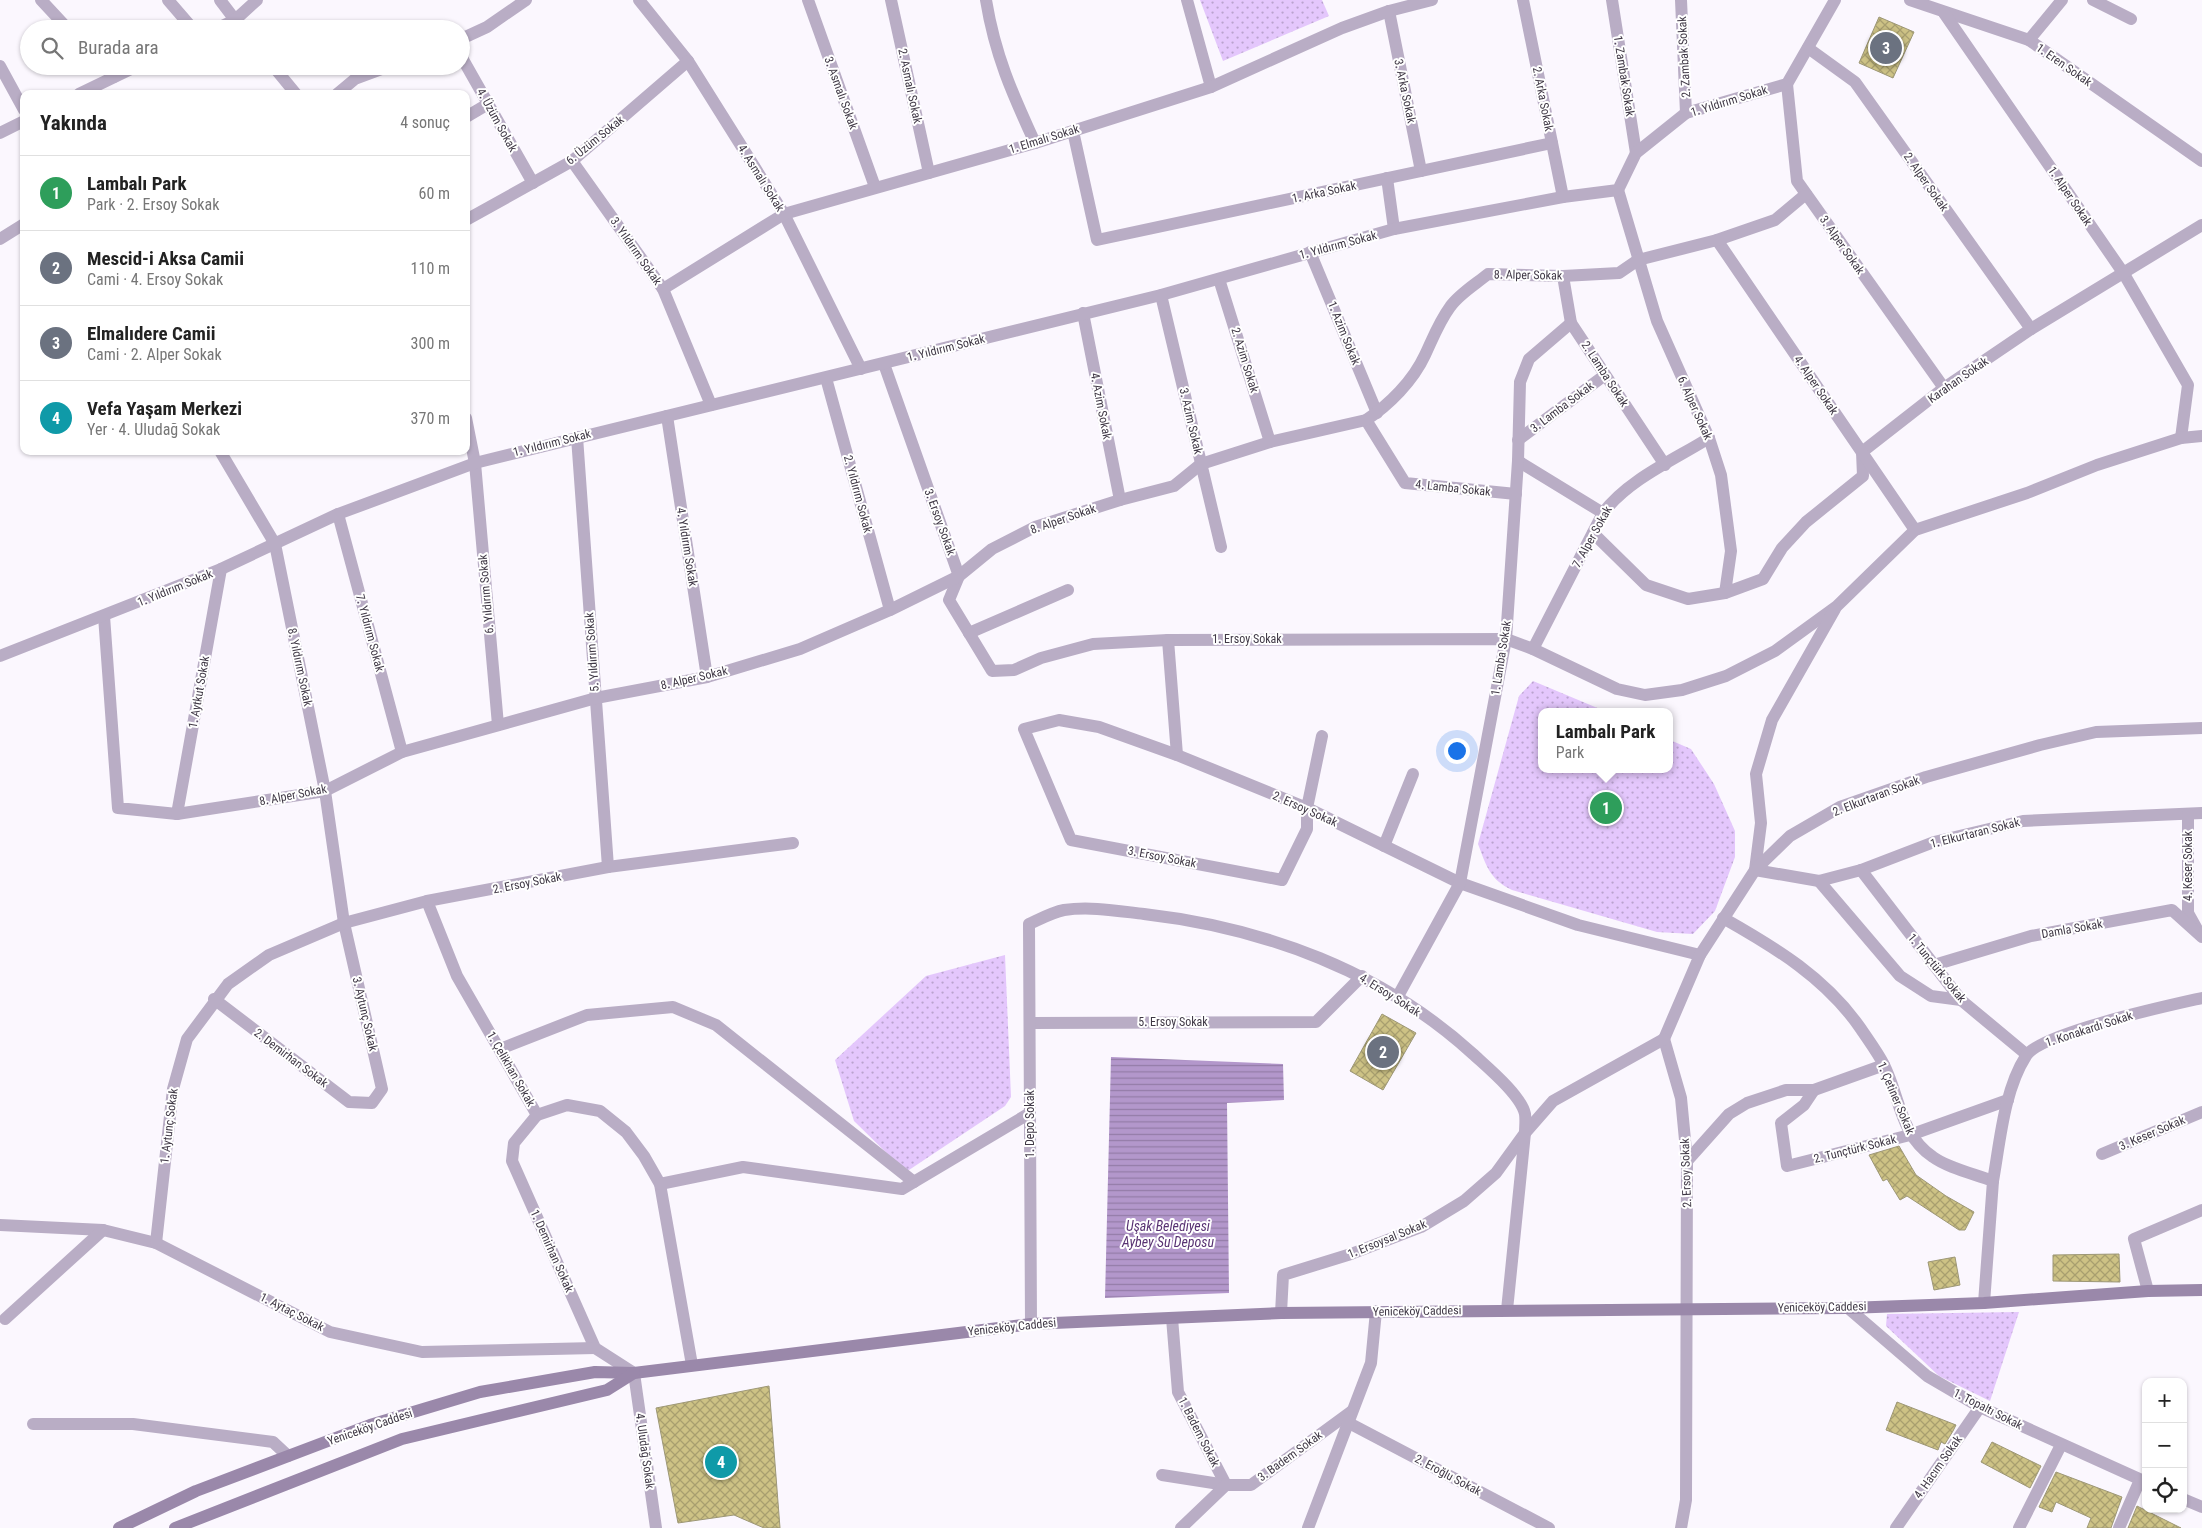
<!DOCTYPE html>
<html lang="tr">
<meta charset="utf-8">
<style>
:root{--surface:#fff;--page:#f6f6f6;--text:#222;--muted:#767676;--line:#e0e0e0;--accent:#7c3aed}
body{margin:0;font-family:"Roboto Condensed",sans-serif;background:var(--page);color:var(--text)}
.controls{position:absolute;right:15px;bottom:15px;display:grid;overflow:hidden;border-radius:10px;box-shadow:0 1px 4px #0004}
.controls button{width:45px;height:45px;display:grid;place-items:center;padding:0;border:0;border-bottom:1px solid var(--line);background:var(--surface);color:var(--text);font:25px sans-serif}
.you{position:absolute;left:1456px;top:750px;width:18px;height:18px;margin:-12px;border:4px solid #fff;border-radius:50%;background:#1a73e8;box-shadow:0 0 0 8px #1a73e833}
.badge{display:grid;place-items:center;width:32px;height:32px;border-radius:50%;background:var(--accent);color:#fff;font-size:16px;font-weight:700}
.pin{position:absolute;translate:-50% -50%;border:2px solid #fff;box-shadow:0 1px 5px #0006}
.popup{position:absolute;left:1538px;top:708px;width:135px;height:65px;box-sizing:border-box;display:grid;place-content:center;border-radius:10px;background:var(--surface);filter:drop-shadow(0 1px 4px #0005);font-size:16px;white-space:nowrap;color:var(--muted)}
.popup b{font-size:19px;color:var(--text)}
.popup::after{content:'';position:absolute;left:50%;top:100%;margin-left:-10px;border:10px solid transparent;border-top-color:var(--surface)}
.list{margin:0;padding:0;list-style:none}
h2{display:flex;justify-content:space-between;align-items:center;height:65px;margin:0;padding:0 20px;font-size:21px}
h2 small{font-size:16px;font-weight:400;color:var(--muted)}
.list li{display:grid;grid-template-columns:32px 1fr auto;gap:15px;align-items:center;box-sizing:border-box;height:75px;padding:0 20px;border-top:1px solid var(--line)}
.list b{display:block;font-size:19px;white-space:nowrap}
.list p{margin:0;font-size:16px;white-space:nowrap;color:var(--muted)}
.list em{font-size:16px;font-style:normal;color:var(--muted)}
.icon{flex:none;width:28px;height:28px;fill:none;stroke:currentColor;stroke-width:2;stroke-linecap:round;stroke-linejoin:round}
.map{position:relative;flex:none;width:2202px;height:1528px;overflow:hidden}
.search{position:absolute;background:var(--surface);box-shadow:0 1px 4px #0004;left:20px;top:20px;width:450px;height:55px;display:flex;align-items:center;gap:12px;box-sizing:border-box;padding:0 18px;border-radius:28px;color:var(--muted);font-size:19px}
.panel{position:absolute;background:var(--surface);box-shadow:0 1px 4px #0004;left:20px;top:90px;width:450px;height:365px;border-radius:10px}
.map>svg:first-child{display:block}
.grass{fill:url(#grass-dots)}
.water{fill:url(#water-rules)}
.building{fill:url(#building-cross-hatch);stroke:#9d9776}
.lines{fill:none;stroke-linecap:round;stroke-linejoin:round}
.street{stroke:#b9adc5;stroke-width:12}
.secondary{stroke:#9a88aa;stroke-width:12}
.labels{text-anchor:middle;stroke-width:4;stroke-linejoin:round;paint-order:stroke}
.street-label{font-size:12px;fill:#403946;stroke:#fff}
.water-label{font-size:14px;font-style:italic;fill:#583272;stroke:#fff}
</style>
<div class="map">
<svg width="2202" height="1528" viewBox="0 0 2202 1528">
<defs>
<pattern id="grass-dots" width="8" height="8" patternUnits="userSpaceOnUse" patternTransform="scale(1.25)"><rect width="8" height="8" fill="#e4c7fc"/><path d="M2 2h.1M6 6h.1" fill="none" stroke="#baa3ce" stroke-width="1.8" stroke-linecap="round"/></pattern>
<pattern id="water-rules" width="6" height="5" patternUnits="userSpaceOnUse" patternTransform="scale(1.25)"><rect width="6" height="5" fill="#b397cb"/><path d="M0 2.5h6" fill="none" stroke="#937ca7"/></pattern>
<pattern id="building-cross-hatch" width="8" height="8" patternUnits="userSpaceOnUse" patternTransform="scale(1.25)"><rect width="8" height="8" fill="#cdc285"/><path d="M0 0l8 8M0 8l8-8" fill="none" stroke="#a89f6f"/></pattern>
</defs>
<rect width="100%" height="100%" fill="#fbf7fe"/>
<g class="grass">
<polygon points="1200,0 1322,0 1329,16 1223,61"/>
<path d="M 1533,681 L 1607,712 L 1542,712 L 1542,769 L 1670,769 L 1670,740 L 1691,749 L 1714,784 L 1735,831 L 1735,857 L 1715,911 L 1693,934 L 1657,932 L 1512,890 C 1490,880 1486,865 1478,844 L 1519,696 Z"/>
<polygon points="1005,955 1011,1097 1005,1106 906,1172 854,1121 835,1060 926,976"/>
<polygon points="2019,1312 1990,1401 1939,1376 1886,1326 1887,1314"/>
</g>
<polygon class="water" points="1111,1057 1283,1064 1284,1100 1227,1103 1229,1293 1105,1298"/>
<g class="building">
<polygon points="1879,17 1914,32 1893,78 1859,63"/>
<polygon points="1382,1014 1416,1033 1383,1090 1350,1071"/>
<polygon points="1899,1146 1916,1175 1946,1196 1974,1212 1965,1230 1959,1230 1907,1196 1900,1200 1887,1179 1883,1181 1869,1155"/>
<polygon points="2119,1254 2120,1282 2053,1281 2053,1255"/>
<polygon points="1955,1257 1960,1285 1934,1290 1928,1262"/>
<polygon points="769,1386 780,1528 764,1528 734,1515 678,1523 656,1408"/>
<polygon points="1897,1402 1956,1425 1953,1431 1945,1444 1941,1442 1938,1450 1886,1430"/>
<polygon points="1992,1442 2041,1466 2030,1488 1981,1462"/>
<polygon points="2056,1472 2122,1497 2111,1528 2087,1528 2091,1518 2056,1502 2052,1512 2039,1507"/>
<polygon points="2137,1506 2181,1528 2128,1528"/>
</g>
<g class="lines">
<g class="street">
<polyline points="41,0 68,29"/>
<polyline points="168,0 193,29"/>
<polyline points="220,0 242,29"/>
<polyline points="639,0 688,61 784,214 861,369"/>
<polyline points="808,0 875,187"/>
<polyline points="891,0 929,173"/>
<path d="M 986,0 C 995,55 1012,93 1035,143"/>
<polyline points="1187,0 1211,87"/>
<polyline points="1523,0 1563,197"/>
<polyline points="1612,0 1636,153"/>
<polyline points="1681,0 1686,113"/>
<polyline points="1910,0 2029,40 2202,161"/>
<polyline points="2093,0 2131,19"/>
<polyline points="1389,11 1421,171"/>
<polyline points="1944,13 2124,274 2188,385 2181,438"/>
<polyline points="216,29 235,20 257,0"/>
<polyline points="461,39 487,27 526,0"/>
<polyline points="2029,40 2062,0"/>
<polyline points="1808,48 1855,82 2031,329"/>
<polyline points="461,56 533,183"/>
<polyline points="0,66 24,110"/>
<polyline points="103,66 114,77"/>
<polyline points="273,66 296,94"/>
<polyline points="1787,84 1797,181 1944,388"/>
<polyline points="79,94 137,66"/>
<polyline points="337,94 355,79 390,66"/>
<polyline points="466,117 488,104"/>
<polyline points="1073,131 1097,240 1552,143"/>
<polyline points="0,133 24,121"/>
<polyline points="572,161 663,289 711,405"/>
<polyline points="1387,178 1394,229"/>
<polyline points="1618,190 1657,321 1709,438 1721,475 1731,551 1725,593 1763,579 1782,548 1806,522 1863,476 1862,452 1944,388 2031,329 2202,225"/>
<polyline points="466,220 572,161 688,61"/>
<polyline points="0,239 24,224"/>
<polyline points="1717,240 1915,530"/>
<polyline points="1310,252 1377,413"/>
<polyline points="1563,276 1571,323 1665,465"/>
<polyline points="1219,279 1270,442"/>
<polyline points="663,289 784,214 1035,143 1211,87 1342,28 1389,11 1432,0"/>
<polyline points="1161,295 1221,547"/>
<polyline points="1083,313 1120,500"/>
<polyline points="884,364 959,576 949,600 992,671 1014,670 1041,658 1093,644 1168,640 1506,639 1533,649 1617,689 1645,695 1682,690 1726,676 1775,651 1837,606 1915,530 2027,493 2097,465 2181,438 2202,436"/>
<polyline points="826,378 890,610"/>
<polyline points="667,416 707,677"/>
<polyline points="466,418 475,463 498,725"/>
<polyline points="1366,420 1405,483 1516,494"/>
<polyline points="577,437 608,867"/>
<polyline points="1518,440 1605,375"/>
<polyline points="1518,461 1603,513"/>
<polyline points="338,514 402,752"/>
<polyline points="1593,533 1646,585 1688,599 1725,593"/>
<polyline points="1835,609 1772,720 1756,774 1761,823 1755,870 1819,881 1861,870 1934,842 2023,821 2202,813"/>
<path d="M 104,616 L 118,808 L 177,814 L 325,791 L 402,752 L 596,698 L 707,677 L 800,649 L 890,610 L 959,576 L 992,549 L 1035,527 L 1120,500 L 1174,486 L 1201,464 L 1270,442 L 1366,420 C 1389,405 1413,381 1425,355 C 1433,338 1439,322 1450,307 C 1459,294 1476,284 1488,274 L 1563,276 L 1619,273 L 1638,260 L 1717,240 L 1775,220 L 1806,194"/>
<polyline points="969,633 1068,590"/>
<polyline points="1168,640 1177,755"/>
<path d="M 1533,649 L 1603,513 C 1629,479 1674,460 1709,438"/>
<polyline points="0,656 221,569 338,514 475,463 1161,295 1394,229 1563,197 1618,190 1636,153 1686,113 1787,84 1835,0"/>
<polyline points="1322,736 1307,808 1307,829 1282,880 1071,840 1024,729 1059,720 1099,727 1177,755 1307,808 1460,883 1578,925 1700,955"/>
<polyline points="177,814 221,569"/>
<polyline points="2188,814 2188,913 2197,929"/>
<polyline points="1384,846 1413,774"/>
<polyline points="1861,870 1961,1000 2026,1054"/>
<polyline points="1819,881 1900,976 1931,996 1961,1000"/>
<polyline points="427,901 457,976 537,1115 567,1105 600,1111 626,1132 644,1156 660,1184 692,1365"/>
<path d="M 1723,918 C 1776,948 1826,978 1861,1029 C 1869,1041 1878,1053 1884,1065 C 1900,1097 1900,1135 1933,1157 C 1948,1168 1975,1174 1993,1181 L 1984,1303"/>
<polyline points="1934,965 2031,936 2172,910 2202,937"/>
<polyline points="1398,996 1460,883 1506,639 1518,461 1520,382 1529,359 1571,323"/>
<polyline points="214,999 349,1102 372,1103 382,1089 344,923 325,791 275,544 220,451"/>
<polyline points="1030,1023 1316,1022 1362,976"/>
<polyline points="1664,1039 1700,955 1755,870 1790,836 1840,807 1926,777 2040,745 2096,732 2202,728"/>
<polyline points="1664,1039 1681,1098 1687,1161 1686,1500 1681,1528"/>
<polyline points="500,1049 587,1015 673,1007 716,1025 914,1182"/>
<polyline points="1814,1090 1804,1105 1781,1123 1787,1166 1910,1135 2008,1100"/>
<polyline points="537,1115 514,1143 512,1161 595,1348 634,1373 656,1528"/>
<polyline points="2102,1154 2202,1112"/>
<polyline points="1687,1161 1729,1114 1747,1103 1786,1090 1814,1090 1884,1065"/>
<path d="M 1993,1181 C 2000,1142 2004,1090 2026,1056 C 2040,1033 2171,1005 2202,998"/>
<polyline points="660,1184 743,1167 902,1189 1030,1113"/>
<polyline points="0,1225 103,1230 156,1243 330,1332 422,1352 595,1348"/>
<polyline points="156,1243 173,1089 187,1039 228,984 269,955 344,923 427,901 608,867 793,843"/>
<polyline points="2148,1291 2134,1239 2202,1210"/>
<polyline points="1848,1308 1927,1376 1980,1407 2146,1482"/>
<polyline points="1281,1313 1283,1275 1351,1254 1421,1227 1464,1201 1496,1173 1525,1133 1553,1101 1664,1039"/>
<polyline points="1172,1318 1178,1392 1226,1485"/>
<polyline points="5,1319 103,1230"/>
<path d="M 1031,1324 L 1029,924 C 1040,919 1053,912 1064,910 C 1090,906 1118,911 1144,914 C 1265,928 1382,971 1473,1054 C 1487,1067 1521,1095 1525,1114 C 1526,1120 1525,1127 1525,1133 L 1507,1310"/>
<polyline points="1347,1422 1549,1528"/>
<polyline points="33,1424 133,1424 273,1442 288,1456"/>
<polyline points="1162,1475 1226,1485"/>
<polyline points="2183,1499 2202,1507"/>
<polyline points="1181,1528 1226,1485 1251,1485 1352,1411"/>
<polyline points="1308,1528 1371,1363 1376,1311"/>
<polyline points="1896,1528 1980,1407"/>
<polyline points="2019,1528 2061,1445"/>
<polyline points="2119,1528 2140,1480"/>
</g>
<g class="secondary">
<polyline points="119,1528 196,1491 370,1425 480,1392 595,1372 634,1373 1031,1324 1281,1313 1848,1308 1984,1303 2148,1291 2202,1290"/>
<polyline points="175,1528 402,1439 607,1390 634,1373"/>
</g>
</g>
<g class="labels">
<g class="street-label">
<text transform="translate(1684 57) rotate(-93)" y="4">2. Zambak Sokak</text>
<text transform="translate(2064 65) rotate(35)" y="4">1. Eren Sokak</text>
<text transform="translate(1624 76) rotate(81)" y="4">1. Zambak Sokak</text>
<text transform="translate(910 86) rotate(78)" y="4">2. Asmalı Sokak</text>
<text transform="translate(1405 91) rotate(78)" y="4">3. Arka Sokak</text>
<text transform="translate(841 93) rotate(70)" y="4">3. Asmalı Sokak</text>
<text transform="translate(1543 99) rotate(79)" y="4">2. Arka Sokak</text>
<text transform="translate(1729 101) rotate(-17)" y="4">1. Yıldırım Sokak</text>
<text transform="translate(497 120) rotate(61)" y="4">4. Üzüm Sokak</text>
<text transform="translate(1044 139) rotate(-17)" y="4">1. Elmalı Sokak</text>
<text transform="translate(595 140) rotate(-39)" y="4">6. Üzüm Sokak</text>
<text transform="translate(761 178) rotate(58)" y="4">4. Asmalı Sokak</text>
<text transform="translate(1926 182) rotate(55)" y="4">2. Alper Sokak</text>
<text transform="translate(1324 192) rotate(-12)" y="4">1. Arka Sokak</text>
<text transform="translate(2070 196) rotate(56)" y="4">1. Alper Sokak</text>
<text transform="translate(1338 245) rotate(-15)" y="4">1. Yıldırım Sokak</text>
<text transform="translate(1842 245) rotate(55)" y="4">3. Alper Sokak</text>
<text transform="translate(636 251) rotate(55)" y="4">3. Yıldırım Sokak</text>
<text transform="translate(1528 275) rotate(1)" y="4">8. Alper Sokak</text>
<text transform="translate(1344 333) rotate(68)" y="4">1. Azim Sokak</text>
<text transform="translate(946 348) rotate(-14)" y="4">1. Yıldırım Sokak</text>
<text transform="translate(1245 360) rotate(73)" y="4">2. Azim Sokak</text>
<text transform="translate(1605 374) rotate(57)" y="4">2. Lamba Sokak</text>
<text transform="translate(1958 380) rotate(-35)" y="4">Karahan Sokak</text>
<text transform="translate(1816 385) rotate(56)" y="4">4. Alper Sokak</text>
<text transform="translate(1101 406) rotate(79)" y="4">4. Azim Sokak</text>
<text transform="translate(1562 407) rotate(-37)" y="4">3. Lamba Sokak</text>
<text transform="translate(1695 408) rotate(66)" y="4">6. Alper Sokak</text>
<text transform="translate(1191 421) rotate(77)" y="4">3. Azim Sokak</text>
<text transform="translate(552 443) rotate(-14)" y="4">1. Yıldırım Sokak</text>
<text transform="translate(1453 488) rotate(6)" y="4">4. Lamba Sokak</text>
<text transform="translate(858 494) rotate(75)" y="4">2. Yıldırım Sokak</text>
<text transform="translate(1063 519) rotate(-19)" y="4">8. Alper Sokak</text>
<text transform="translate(940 522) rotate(70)" y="4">3. Ersoy Sokak</text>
<text transform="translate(1592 537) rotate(-61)" y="4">7. Alper Sokak</text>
<text transform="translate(687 547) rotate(81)" y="4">4. Yıldırım Sokak</text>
<text transform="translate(175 588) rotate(-22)" y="4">1. Yıldırım Sokak</text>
<text transform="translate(486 594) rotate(-95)" y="4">6. Yıldırım Sokak</text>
<text transform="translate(370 633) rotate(75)" y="4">7. Yıldırım Sokak</text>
<text x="1247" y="643">1. Ersoy Sokak</text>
<text transform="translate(592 652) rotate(-94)" y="4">5. Yıldırım Sokak</text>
<text transform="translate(1501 658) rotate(-81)" y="4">1. Lamba Sokak</text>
<text transform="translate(300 667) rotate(78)" y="4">8. Yıldırım Sokak</text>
<text transform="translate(694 678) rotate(-13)" y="4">8. Alper Sokak</text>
<text transform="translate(199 692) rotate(-80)" y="4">1. Aytkut Sokak</text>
<text transform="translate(293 795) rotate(-11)" y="4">8. Alper Sokak</text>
<text transform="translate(1876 796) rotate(-21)" y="4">2. Elkurtaran Sokak</text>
<text transform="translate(1305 809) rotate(24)" y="4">2. Ersoy Sokak</text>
<text transform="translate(1975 833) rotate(-14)" y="4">1. Elkurtaran Sokak</text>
<text transform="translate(1162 857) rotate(11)" y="4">3. Ersoy Sokak</text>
<text transform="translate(2188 866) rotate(-90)" y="4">4. Keser Sokak</text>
<text transform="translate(527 883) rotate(-11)" y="4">2. Ersoy Sokak</text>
<text transform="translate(2072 929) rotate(-10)" y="4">Damla Sokak</text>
<text transform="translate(1937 968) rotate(51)" y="4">1. Tunçtürk Sokak</text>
<text transform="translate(1390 995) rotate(32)" y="4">4. Ersoy Sokak</text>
<text transform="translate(365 1014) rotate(77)" y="4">3. Aytunç Sokak</text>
<text x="1173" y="1026">5. Ersoy Sokak</text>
<text transform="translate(2089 1029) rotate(-18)" y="4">1. Konakardı Sokak</text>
<text transform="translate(291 1058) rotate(37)" y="4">2. Demirhan Sokak</text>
<text transform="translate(511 1069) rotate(60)" y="4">1. Çelikhan Sokak</text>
<text transform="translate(1896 1098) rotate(67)" y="4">1. Çetiner Sokak</text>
<text transform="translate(1030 1124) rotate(-90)" y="4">1. Depo Sokak</text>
<text transform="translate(169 1126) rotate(-83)" y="4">1. Aytunç Sokak</text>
<text transform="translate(2152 1133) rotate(-23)" y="4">3. Keser Sokak</text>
<text transform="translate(1855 1149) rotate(-14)" y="4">2. Tunçtürk Sokak</text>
<text transform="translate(1686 1173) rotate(-92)" y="4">2. Ersoy Sokak</text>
<text transform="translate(1387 1239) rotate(-22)" y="4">1. Ersoysal Sokak</text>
<text transform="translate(552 1251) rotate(66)" y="4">1. Demirhan Sokak</text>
<text transform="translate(1822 1307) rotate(-1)" y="4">Yeniceköy Caddesi</text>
<text transform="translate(1417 1311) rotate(-1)" y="4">Yeniceköy Caddesi</text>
<text transform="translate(292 1312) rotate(27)" y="4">1. Aytaç Sokak</text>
<text transform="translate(1012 1327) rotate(-6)" y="4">Yeniceköy Caddesi</text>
<text transform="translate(1988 1409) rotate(27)" y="4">1. Topaltı Sokak</text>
<text transform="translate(370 1427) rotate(-19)" y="4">Yeniceköy Caddesi</text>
<text transform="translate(1199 1432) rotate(63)" y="4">1. Badem Sokak</text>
<text transform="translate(645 1451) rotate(82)" y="4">4. Uludağ Sokak</text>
<text transform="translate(1290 1456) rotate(-36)" y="4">3. Badem Sokak</text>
<text transform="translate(1938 1467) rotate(-55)" y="4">4. Hacım Sokak</text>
<text transform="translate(1448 1475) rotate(28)" y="4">2. Eroğlu Sokak</text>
</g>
<g class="water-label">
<text x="1168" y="1231">Uşak Belediyesi<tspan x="1168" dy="16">Aybey Su Deposu</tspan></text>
</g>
</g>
</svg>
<div class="controls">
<button>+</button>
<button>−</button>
<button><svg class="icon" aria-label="locate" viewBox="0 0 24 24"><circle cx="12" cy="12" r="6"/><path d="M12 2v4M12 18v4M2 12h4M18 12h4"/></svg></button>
</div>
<div class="you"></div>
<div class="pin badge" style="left:1606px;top:808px;background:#2e9e5b">1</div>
<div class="popup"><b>Lambalı Park</b>Park</div>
<div class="pin badge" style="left:1383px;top:1052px;background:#6b7280">2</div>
<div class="pin badge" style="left:1886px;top:48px;background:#6b7280">3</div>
<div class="pin badge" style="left:721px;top:1462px;background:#0f9aa8">4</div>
<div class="search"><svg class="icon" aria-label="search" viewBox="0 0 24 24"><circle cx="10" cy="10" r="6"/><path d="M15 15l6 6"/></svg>Burada ara</div>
<section class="panel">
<h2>Yakında<small>4 sonuç</small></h2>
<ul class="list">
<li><span class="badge" style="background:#2e9e5b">1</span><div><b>Lambalı Park</b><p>Park · 2. Ersoy Sokak</p></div><em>60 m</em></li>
<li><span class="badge" style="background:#6b7280">2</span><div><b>Mescid-i Aksa Camii</b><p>Cami · 4. Ersoy Sokak</p></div><em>110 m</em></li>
<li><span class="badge" style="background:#6b7280">3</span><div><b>Elmalıdere Camii</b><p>Cami · 2. Alper Sokak</p></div><em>300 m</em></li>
<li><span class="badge" style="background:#0f9aa8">4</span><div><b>Vefa Yaşam Merkezi</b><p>Yer · 4. Uludağ Sokak</p></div><em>370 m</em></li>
</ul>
</section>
</div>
